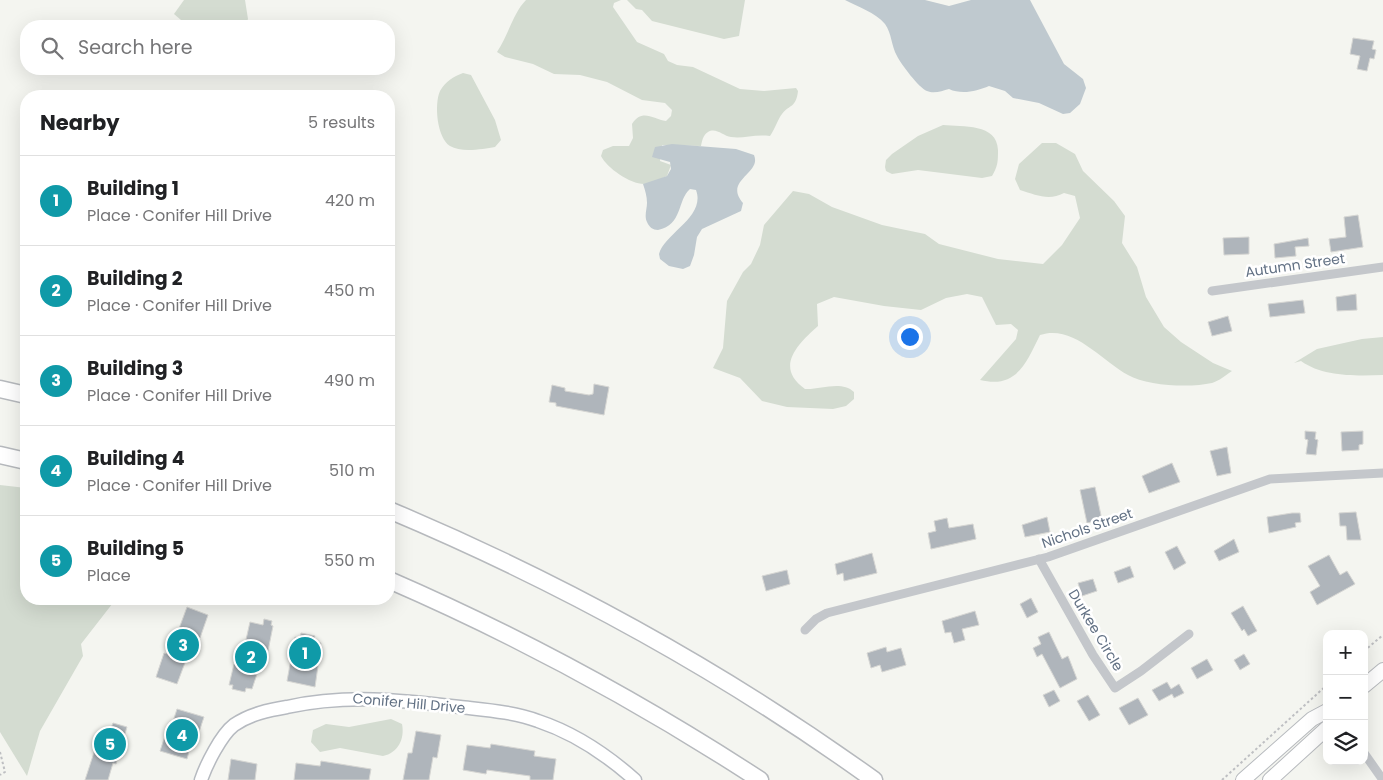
<!DOCTYPE html>
<meta charset="utf-8">
<style>
:root{--surface:#fff;--page:#f6f6f6;--text:#202124;--muted:#757577;--line:#e0e0e0;--accent:#ef6016}
body{margin:0;font-family:Poppins,sans-serif;background:var(--page);color:var(--text)}
.controls{position:absolute;right:15px;bottom:15px;display:grid;overflow:hidden;border-radius:10px;box-shadow:0 5px 20px #0002}
.controls button{width:45px;height:45px;display:grid;place-items:center;padding:0;border:0;border-bottom:1px solid var(--line);background:var(--surface);color:var(--text);font:25px sans-serif}
.you{position:absolute;left:909px;top:336px;width:18px;height:18px;margin:-12px;border:4px solid #fff;border-radius:50%;background:#1a73e8;box-shadow:0 0 0 8px #1a73e833}
.badge{display:grid;place-items:center;width:32px;height:32px;border-radius:50%;background:var(--accent);color:#fff;font-size:16px;font-weight:700}
.pin{position:absolute;translate:-50% -50%;border:2px solid #fff;box-shadow:0 1px 5px #0006}
.list{margin:0;padding:0;list-style:none}
h2{display:flex;justify-content:space-between;align-items:center;height:65px;margin:0;padding:0 20px;font-size:21px}
h2 small{font-size:16px;font-weight:400;color:var(--muted)}
.list li{display:grid;grid-template-columns:32px 1fr auto;gap:15px;align-items:center;box-sizing:border-box;height:90px;padding:0 20px;border-top:1px solid var(--line)}
.list b{display:block;font-size:19px;white-space:nowrap}
.list p{margin:0;font-size:16px;white-space:nowrap;color:var(--muted)}
.list em{font-size:16px;font-style:normal;color:var(--muted)}
.icon{flex:none;width:28px;height:28px;fill:none;stroke:currentColor;stroke-width:2;stroke-linecap:round;stroke-linejoin:round}
.map{position:relative;flex:none;width:1383px;height:780px;overflow:hidden}
.search{position:absolute;background:var(--surface);box-shadow:0 5px 20px #0002;left:20px;top:20px;width:375px;height:55px;display:flex;align-items:center;gap:12px;box-sizing:border-box;padding:0 18px;border-radius:20px;color:var(--muted);font-size:19px}
.panel{position:absolute;background:var(--surface);box-shadow:0 5px 20px #0002;left:20px;top:90px;width:375px;height:515px;border-radius:20px}
.map>svg:first-child{display:block}
.green{fill:#d4dcd1}
.water{fill:#bfc9cf}
.building{fill:#afb5bb;stroke:#d6d6d3}
.lines{fill:none;stroke-linecap:round;stroke-linejoin:round}
.secondary-casing{stroke:#b6bac0;stroke-width:15}
.primary-casing{stroke:#b7babe;stroke-width:16}
.highway-casing{stroke:#b6b9bd;stroke-width:19}
.path{stroke:#bebfc2;stroke-width:2;stroke-dasharray:2.5 2.5;stroke-linecap:butt}
.street{stroke:#c4c7cb;stroke-width:9}
.secondary{stroke:#fff;stroke-width:12}
.primary{stroke:#fff;stroke-width:14}
.highway{stroke:#fff;stroke-width:16}
.labels{text-anchor:middle;stroke-width:5;stroke-linejoin:round;paint-order:stroke}
.street-label{font-size:14px;fill:#627184;stroke:#fff}
</style>
<div class="map">
<svg width="1383" height="780" viewBox="0 0 1383 780">
<rect width="100%" height="100%" fill="#f4f5f0"/>
<g class="green">
<polygon points="184,0 245,0 248,19 245,26 188,26 174,14"/>
<path d="M 526,0 L 621,0 L 614,3 L 613,7 L 637,42 L 664,54 L 668,61 L 677,65 L 693,67 L 740,89 L 764,91 L 796,88 L 798,91 C 796,108 790,104 782,114 C 778,119 775,129 770,136 C 754,134 743,139 731,137 C 723,136 716,127 708,132 C 703,135 702,141 701,146 L 662,145 L 660,161 L 671,165 L 667,176 C 660,179 651,184 644,184 C 630,184 607,168 601,156 L 603,150 L 613,146 L 629,146 L 633,138 L 632,124 C 642,108 653,119 666,121 L 671,116 L 672,110 L 665,103 L 642,100 L 607,82 L 580,75 L 554,74 L 533,64 L 505,57 L 497,52 C 508,36 513,13 526,0 Z"/>
<polygon points="627,0 745,0 739,36 724,39 652,21 642,10 636,9"/>
<path d="M 463,73 L 471,75 L 495,120 L 501,140 L 495,147 C 483,149 461,153 450,146 C 437,138 434,104 440,91 C 446,81 453,77 463,73 Z"/>
<path d="M 943,125 C 963,127 997,123 998,150 C 998,161 998,166 992,176 L 982,178 L 918,170 L 892,174 L 886,171 L 885,167 L 886,160 L 892,154 L 918,136 Z"/>
<path d="M 1042,143 L 1056,143 L 1075,154 L 1083,171 L 1114,201 L 1125,216 L 1122,243 L 1137,267 L 1146,297 L 1164,327 L 1181,342 L 1213,363 L 1232,371 C 1226,375 1219,381 1212,383 C 1190,388 1147,386 1128,375 C 1101,360 1073,324 1040,335 C 1026,363 1017,389 980,380 L 1016,339 L 1018,330 L 1011,324 L 996,325 L 982,297 L 967,294 L 946,298 L 921,310 L 884,306 L 834,297 L 817,304 L 818,326 C 798,344 774,367 805,389 C 820,390 841,380 854,392 L 854,399 L 846,406 L 833,409 L 787,407 L 762,401 L 740,378 L 713,368 L 723,348 L 727,301 L 743,272 L 751,264 L 760,245 L 764,225 L 793,191 L 809,194 L 832,207 L 882,225 L 925,234 L 939,244 L 998,259 L 1043,264 L 1062,245 L 1080,218 L 1075,196 L 1064,193 C 1049,201 1036,195 1020,190 L 1015,179 L 1019,164 Z"/>
<path d="M 1383,337 L 1383,375 C 1357,376 1323,377 1301,361 L 1294,363 L 1317,349 L 1362,339 Z"/>
<polygon points="0,485 26,488 26,599 116,599 81,644 83,656 40,731 27,776 0,732"/>
<path d="M 391,719 L 402,724 C 405,739 398,753 383,756 L 340,748 L 320,752 L 311,742 L 313,730 L 326,724 L 349,727 Z"/>
</g>
<g class="water">
<path d="M 845,0 L 925,0 L 949,6 L 971,0 L 1030,0 L 1064,64 L 1083,79 L 1086,88 L 1080,104 L 1070,113 L 1063,114 L 1039,103 L 1013,98 L 1005,91 L 989,86 C 977,91 962,95 949,89 C 942,91 934,94 927,91 C 919,88 901,64 897,56 C 891,45 892,34 885,24 C 875,12 858,7 845,0 Z"/>
<path d="M 672,144 L 736,149 L 754,155 C 762,174 723,180 743,203 L 741,211 L 702,229 L 697,237 L 694,255 L 690,266 L 683,269 L 669,266 L 660,259 L 659,254 C 665,233 706,217 696,190 L 690,189 C 677,200 683,225 658,230 C 653,230 649,227 647,222 C 644,216 647,209 647,203 C 647,196 645,190 643,184 L 667,176 L 671,169 L 670,162 L 652,157 L 655,147 Z"/>
</g>
<g class="building">
<polygon points="1353,38 1374,41 1372,49 1376,50 1374,59 1370,58 1367,71 1357,69 1360,56 1350,54"/>
<polygon points="1358,215 1363,247 1331,252 1329,239 1346,237 1344,217"/>
<polygon points="1249,237 1249,254 1224,255 1223,238"/>
<polygon points="1308,238 1309,246 1295,247 1296,256 1275,258 1274,244"/>
<polygon points="1356,294 1357,310 1337,311 1336,297"/>
<polygon points="1303,300 1305,313 1270,317 1268,304"/>
<polygon points="1228,316 1232,331 1212,336 1208,322"/>
<polygon points="594,384 609,387 604,415 556,406 556,403 549,402 552,385 565,388 565,391 589,395 593,394"/>
<polygon points="1305,431 1316,432 1315,439 1318,440 1316,455 1306,454 1308,440 1305,439"/>
<polygon points="1363,431 1363,444 1359,445 1359,450 1342,451 1341,432"/>
<polygon points="1227,447 1231,473 1217,476 1210,451"/>
<polygon points="1172,463 1180,482 1149,493 1142,476"/>
<polygon points="1095,487 1102,520 1087,523 1080,490"/>
<polygon points="1356,512 1361,540 1347,540 1346,526 1340,526 1339,513"/>
<polygon points="1292,513 1300,513 1301,522 1295,523 1296,527 1269,533 1267,517"/>
<polygon points="1047,517 1050,532 1025,537 1022,525"/>
<polygon points="947,518 949,528 973,524 976,539 931,549 928,533 936,531 934,521"/>
<polygon points="1234,539 1239,552 1219,561 1214,551"/>
<polygon points="1177,546 1186,563 1174,570 1165,552"/>
<polygon points="872,553 877,573 844,581 843,573 837,575 835,564"/>
<polygon points="1329,555 1340,575 1347,571 1355,584 1317,605 1310,592 1320,586 1308,566"/>
<polygon points="1130,566 1134,577 1118,583 1114,572"/>
<polygon points="787,570 790,584 766,591 762,576"/>
<polygon points="1093,579 1097,591 1082,596 1078,583"/>
<polygon points="1031,598 1038,612 1027,618 1020,604"/>
<polygon points="1243,606 1257,631 1248,636 1244,629 1242,631 1231,613"/>
<polygon points="187,607 208,615 200,638 198,637 189,661 186,660 177,684 156,677 164,653 168,654 175,633 177,634"/>
<polygon points="975,611 979,625 962,629 965,640 954,643 951,632 945,633 942,621"/>
<polygon points="264,619 272,621 271,625 273,626 268,651 265,650 252,689 246,688 245,692 232,689 233,685 229,685 234,664 237,665 242,643 245,644 250,622 263,625"/>
<polygon points="1049,632 1062,659 1068,656 1077,679 1060,688 1042,654 1037,657 1033,648 1041,644 1038,637"/>
<polygon points="301,633 315,636 313,641 321,643 315,666 318,666 315,687 287,681 295,637 300,639"/>
<polygon points="886,647 887,652 901,648 906,665 882,672 880,665 871,668 867,653"/>
<polygon points="1244,654 1250,664 1240,670 1234,660"/>
<polygon points="1207,659 1213,670 1197,679 1191,668"/>
<polygon points="1167,682 1171,689 1179,684 1184,693 1174,698 1172,694 1159,701 1152,690"/>
<polygon points="1054,690 1060,701 1049,707 1043,695"/>
<polygon points="1088,695 1100,715 1089,721 1077,701"/>
<polygon points="1138,698 1148,715 1129,725 1119,708"/>
<polygon points="177,709 204,717 196,741 192,740 187,759 160,751 167,730 170,731"/>
<polygon points="113,723 127,727 116,764 113,763 108,780 85,780 101,731 109,734"/>
<polygon points="416,731 441,735 437,758 433,757 429,780 403,780 408,753 412,753"/>
<polygon points="491,744 535,751 534,756 556,759 553,780 530,780 530,776 487,770 486,774 463,770 467,745 490,748"/>
<polygon points="231,759 257,764 255,780 228,780"/>
<polygon points="321,761 371,769 369,780 294,780 296,763 320,766"/>
</g>
<g class="lines">
<g class="secondary-casing">
<path id="secondary" d="M 201,780 C 206,765 221,735 234,725 C 250,714 269,710 287,707 C 347,694 400,700 460,707 C 486,710 514,712 538,721 C 574,733 607,755 635,780"/>
</g>
<g class="primary-casing">
<g id="primary">
<polyline points="1364,686 1383,670"/>
<polyline points="1243,780 1312,719 1327,711"/>
<polyline points="1270,780 1327,728"/>
</g>
</g>
<g class="highway-casing">
<g id="highway">
<polyline points="0,389 26,395"/>
<polyline points="0,455 26,461"/>
<path d="M 389,510 C 560,582 723,671 874,780"/>
<path d="M 389,580 C 518,636 642,703 760,780"/>
</g>
</g>
<g class="path">
<polyline points="1364,651 1383,635"/>
<polyline points="0,752 5,772 0,775"/>
<polyline points="1222,780 1327,685"/>
</g>
<g class="street">
<polyline points="1212,291 1383,267"/>
<polyline points="1039,559 1093,655 1115,688 1141,671 1189,634"/>
<polyline points="805,630 816,619 827,613 1048,557 1270,479 1383,473"/>
<polyline points="1364,753 1383,780"/>
</g>
<use href="#secondary" class="secondary"/>
<use href="#primary" class="primary"/>
<use href="#highway" class="highway"/>
</g>
<g class="labels">
<g class="street-label">
<text transform="translate(1295 265) rotate(-8)" y="5">Autumn Street</text>
<text transform="translate(1087 528) rotate(-19)" y="5">Nichols Street</text>
<text transform="translate(1096 630) rotate(59)" y="5">Durkee Circle</text>
<text transform="translate(409 703) rotate(5)" y="5">Conifer Hill Drive</text>
</g>
</g>
</svg>
<div class="controls">
<button>+</button>
<button>−</button>
<button><svg class="icon" aria-label="layers" viewBox="0 0 24 24"><path d="M12 4l9 5-9 5-9-5zM3 14l9 5 9-5"/></svg></button>
</div>
<div class="you"></div>
<div class="pin badge" style="left:305px;top:653px;background:#0f9aa8">1</div>
<div class="pin badge" style="left:251px;top:657px;background:#0f9aa8">2</div>
<div class="pin badge" style="left:183px;top:645px;background:#0f9aa8">3</div>
<div class="pin badge" style="left:182px;top:735px;background:#0f9aa8">4</div>
<div class="pin badge" style="left:110px;top:744px;background:#0f9aa8">5</div>
<div class="search"><svg class="icon" aria-label="search" viewBox="0 0 24 24"><circle cx="10" cy="10" r="6"/><path d="M15 15l6 6"/></svg>Search here</div>
<section class="panel">
<h2>Nearby<small>5 results</small></h2>
<ul class="list">
<li><span class="badge" style="background:#0f9aa8">1</span><div><b>Building 1</b><p>Place · Conifer Hill Drive</p></div><em>420 m</em></li>
<li><span class="badge" style="background:#0f9aa8">2</span><div><b>Building 2</b><p>Place · Conifer Hill Drive</p></div><em>450 m</em></li>
<li><span class="badge" style="background:#0f9aa8">3</span><div><b>Building 3</b><p>Place · Conifer Hill Drive</p></div><em>490 m</em></li>
<li><span class="badge" style="background:#0f9aa8">4</span><div><b>Building 4</b><p>Place · Conifer Hill Drive</p></div><em>510 m</em></li>
<li><span class="badge" style="background:#0f9aa8">5</span><div><b>Building 5</b><p>Place</p></div><em>550 m</em></li>
</ul>
</section>
</div>
